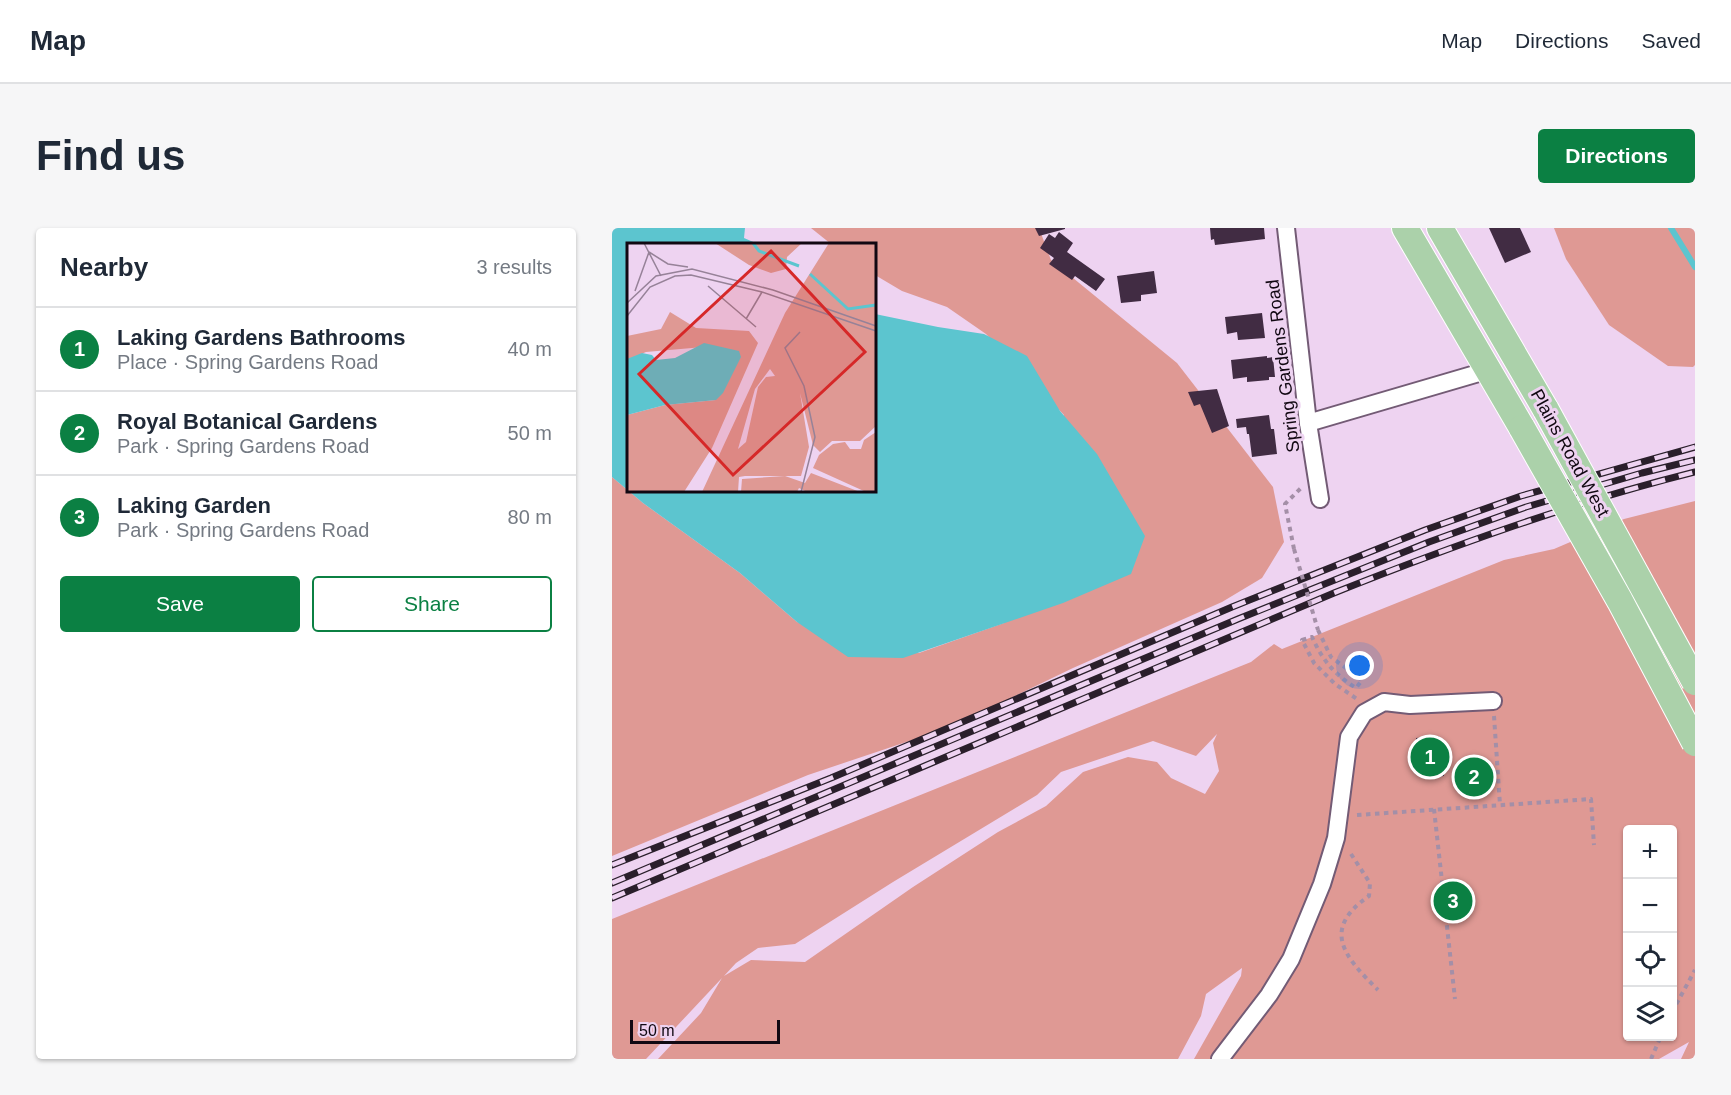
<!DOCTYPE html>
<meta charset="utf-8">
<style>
:root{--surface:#fff;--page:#f6f6f7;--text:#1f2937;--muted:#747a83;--line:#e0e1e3;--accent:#0b8043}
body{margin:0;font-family:Helvetica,sans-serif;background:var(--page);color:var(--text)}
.controls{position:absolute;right:18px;bottom:18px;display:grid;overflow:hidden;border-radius:6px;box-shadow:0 2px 4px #0004}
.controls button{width:54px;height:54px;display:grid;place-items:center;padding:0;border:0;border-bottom:2px solid var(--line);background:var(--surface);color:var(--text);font:30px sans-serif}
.scale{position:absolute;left:18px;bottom:15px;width:150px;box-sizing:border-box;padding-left:6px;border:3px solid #110812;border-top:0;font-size:16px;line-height:21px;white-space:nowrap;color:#110812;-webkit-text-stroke:4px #eed3f1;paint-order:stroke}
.you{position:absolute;left:748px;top:438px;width:21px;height:21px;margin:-15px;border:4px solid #fff;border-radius:50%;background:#1a73e8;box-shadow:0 0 0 9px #1a73e833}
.badge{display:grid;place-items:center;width:39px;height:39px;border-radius:50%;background:var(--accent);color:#fff;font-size:20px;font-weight:700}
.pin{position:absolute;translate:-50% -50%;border:3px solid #fff;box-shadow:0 2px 6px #0006}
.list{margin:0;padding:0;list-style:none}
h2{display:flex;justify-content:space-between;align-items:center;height:78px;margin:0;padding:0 24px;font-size:26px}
h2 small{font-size:20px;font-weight:400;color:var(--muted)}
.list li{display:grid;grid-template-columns:39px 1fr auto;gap:18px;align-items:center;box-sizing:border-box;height:84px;padding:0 24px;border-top:2px solid var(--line)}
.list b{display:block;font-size:22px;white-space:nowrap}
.list p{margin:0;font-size:20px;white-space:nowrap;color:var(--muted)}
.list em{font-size:20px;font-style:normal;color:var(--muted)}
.actions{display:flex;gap:12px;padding:18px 24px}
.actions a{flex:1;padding:14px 0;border:2px solid var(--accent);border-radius:6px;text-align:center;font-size:21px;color:var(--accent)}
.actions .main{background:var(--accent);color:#fff}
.icon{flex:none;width:33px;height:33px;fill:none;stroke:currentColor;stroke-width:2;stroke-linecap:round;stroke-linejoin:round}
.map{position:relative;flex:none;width:1083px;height:831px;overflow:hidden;border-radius:6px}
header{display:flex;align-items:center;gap:36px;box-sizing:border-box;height:84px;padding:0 30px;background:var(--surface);border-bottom:2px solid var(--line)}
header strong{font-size:28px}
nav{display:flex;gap:33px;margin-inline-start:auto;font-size:21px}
.intro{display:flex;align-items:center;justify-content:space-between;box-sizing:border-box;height:144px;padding:0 36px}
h1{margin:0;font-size:42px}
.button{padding:15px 27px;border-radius:6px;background:var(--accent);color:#fff;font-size:21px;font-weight:700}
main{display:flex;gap:36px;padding:0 36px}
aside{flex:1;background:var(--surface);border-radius:6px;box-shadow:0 2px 4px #0004}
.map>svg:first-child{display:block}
.green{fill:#df9994;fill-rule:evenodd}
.water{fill:#5cc5cf}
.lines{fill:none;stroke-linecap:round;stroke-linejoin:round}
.stream{stroke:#5cc5cf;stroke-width:6}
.building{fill:#412c43}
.minor-casing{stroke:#735b75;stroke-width:20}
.primary-casing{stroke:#fff;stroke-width:28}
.path{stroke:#a48fa7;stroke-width:4;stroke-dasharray:4.5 4.5;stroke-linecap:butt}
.minor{stroke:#fff;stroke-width:16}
.primary{stroke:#abd1aa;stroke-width:26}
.rail-casing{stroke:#2a1f2b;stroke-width:7}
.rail{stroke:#eed3f1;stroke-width:4.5;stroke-dasharray:14;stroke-linecap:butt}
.primary-bridge-casing{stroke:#fff;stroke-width:28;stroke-linecap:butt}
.path-bridge{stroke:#a48fa7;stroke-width:4;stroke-dasharray:4.5 4.5;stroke-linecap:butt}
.primary-bridge{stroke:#abd1aa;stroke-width:26}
.labels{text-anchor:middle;stroke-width:6;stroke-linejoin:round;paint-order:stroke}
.street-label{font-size:18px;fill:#110812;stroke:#eed3f1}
.inset-river{fill:none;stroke:#5cc5cf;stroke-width:3}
.inset-road{fill:none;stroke:#968298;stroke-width:1.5}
.view{fill:#d62828;fill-opacity:0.15;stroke:#d62828;stroke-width:3}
.inset-edge{fill:none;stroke:#110812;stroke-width:3}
</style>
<header>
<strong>Map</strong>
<nav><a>Map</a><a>Directions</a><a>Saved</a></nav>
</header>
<div class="intro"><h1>Find us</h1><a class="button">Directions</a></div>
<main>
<aside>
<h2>Nearby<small>3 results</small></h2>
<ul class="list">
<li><span class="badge">1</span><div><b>Laking Gardens Bathrooms</b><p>Place · Spring Gardens Road</p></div><em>40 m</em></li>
<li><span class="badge">2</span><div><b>Royal Botanical Gardens</b><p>Park · Spring Gardens Road</p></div><em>50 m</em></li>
<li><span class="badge">3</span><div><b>Laking Garden</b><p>Park · Spring Gardens Road</p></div><em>80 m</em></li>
</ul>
<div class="actions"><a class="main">Save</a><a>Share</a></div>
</aside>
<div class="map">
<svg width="1083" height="831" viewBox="0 0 1083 831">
<rect width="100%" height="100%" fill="#eed3f1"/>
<g class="green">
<polygon points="199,0 427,0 439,32 565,135 661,259 672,314 650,350 610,374 461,440 339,499 196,547 0,628 0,249 31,275 128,345 185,394 307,425 392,395 452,187 374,106 335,79 290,63 263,47 262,16 219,16"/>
<polygon points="942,0 1083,0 1083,137 1081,139 1056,138 997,97 954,31"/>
<path d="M 1083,273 L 1083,831 L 1069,831 L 1077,814 L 1047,831 L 582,831 L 629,748 L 630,740 L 594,766 L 589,788 L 566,831 L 46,831 L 89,785 L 110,750 L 34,831 L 0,831 L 0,691 L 639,434 L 662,416 L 670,421 L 892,332 L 942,321 L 1012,291 ZM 605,506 L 601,515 L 607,543 L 593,566 L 559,550 L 545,534 L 516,529 L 471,544 L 434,578 L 386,604 L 301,659 L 193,734 L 139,732 L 112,748 L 124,735 L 146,720 L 183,716 L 281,654 L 425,567 L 449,544 L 541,513 L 584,528 ZM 1016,602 L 1060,602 L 1060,808 L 1016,808 Z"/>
</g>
<polygon class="water" points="0,0 133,0 132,10 146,16 16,16 16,262 262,262 263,86 326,99 372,106 415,128 448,183 485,226 533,308 519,346 451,375 291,430 236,429 185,394 128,345 31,275 0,249"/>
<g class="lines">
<polyline class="stream" points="1059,0 1083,39"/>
</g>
<g class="building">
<polygon points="423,0 453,0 453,1 427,8"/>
<polygon points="598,0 652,0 653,11 603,17 602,11 599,12"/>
<polygon points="877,0 908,0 919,24 893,35"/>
<polygon points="447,4 461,15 455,24 493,51 484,63 463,48 460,52 437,36 442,30 428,20 437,6 443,10"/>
<polygon points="542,43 545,65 529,67 529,73 509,75 505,48"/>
<polygon points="650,85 653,110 626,112 625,104 615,106 613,89"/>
<polygon points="655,128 655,130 661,129 663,149 657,149 657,152 635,154 635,149 621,151 619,132"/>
<polygon points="605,161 617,198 600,205 588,176 582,178 576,164"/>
<polygon points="657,187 659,201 662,201 665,226 640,229 637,206 635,206 634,199 625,200 624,191"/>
<polygon points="827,508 832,548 809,550 804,510"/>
</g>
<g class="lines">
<g class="minor-casing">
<g id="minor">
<polyline points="674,0 696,195 708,271"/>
<polyline points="696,195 877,142"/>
<polyline points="608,831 657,767 679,731 710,656 724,610 737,509 752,485 772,474 798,477 881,473"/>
</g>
</g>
<g class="primary-casing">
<g id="primary">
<polyline points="793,0 910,200"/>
<polyline points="828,0 934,182"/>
</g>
</g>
<g class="path">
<polyline points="682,321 673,276 689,260"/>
<path d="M 706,402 L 719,429 L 750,452 L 744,460 C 722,446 711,433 700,409 L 690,412 L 702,435 L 723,456 L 745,471"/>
<polyline points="882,488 888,577"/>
<polyline points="822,581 843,771"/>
<polyline points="745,587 979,571 982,617"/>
<path d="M 739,626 L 758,655 L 757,668 C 708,702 733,729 766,762"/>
<polyline points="1060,784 1083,742"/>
<polyline points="1039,831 1049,808"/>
</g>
<use href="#minor" class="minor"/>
<use href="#primary" class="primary"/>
<g class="rail-casing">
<g id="rail">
<polyline points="0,637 219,550 620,379 813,302 909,268 1083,219"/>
<polyline points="0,655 626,391 817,314 914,279 1030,245 1083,232"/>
<path d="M 0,670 L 722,365 C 840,318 959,275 1083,244"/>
</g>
</g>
<use href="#rail" class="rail"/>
<g class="primary-bridge-casing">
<g id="primary-bridge">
<polyline points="934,182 1083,454"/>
<polyline points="910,200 1008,373 1083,515"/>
</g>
</g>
<polyline class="path-bridge" points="682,321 706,402"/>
<use href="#primary-bridge" class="primary-bridge"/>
</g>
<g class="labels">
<g class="street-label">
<text transform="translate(671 138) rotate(-97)" y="6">Spring Gardens Road</text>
<text transform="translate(958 225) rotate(61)" y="6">Plains Road West</text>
</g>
</g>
<g transform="translate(15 15)">
<rect width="249" height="249" fill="#eed3f1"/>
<path d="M 88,0 L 175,0 L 160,14 L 159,26 L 144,30 L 122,22 ZM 202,0 L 249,0 L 249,183 L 233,198 L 205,198 L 193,209 L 186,202 L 173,150 L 182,204 L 174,233 L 118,233 L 112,234 L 111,249 L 75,249 L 158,70 ZM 143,126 L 148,133 L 139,134 L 131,144 L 119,199 L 111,206 L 128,146 ZM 43,69 L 69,85 L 122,88 L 131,100 L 85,205 L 57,249 L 0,249 L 0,172 L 38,162 L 89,157 L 88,103 L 19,109 L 0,117 L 0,93 L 34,86 ZM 249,189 L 249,249 L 239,249 L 186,225 L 192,212 L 206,201 L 218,199 L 223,206 L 234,206 L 237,197 ZM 184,230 L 233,249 L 180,249 L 172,245 L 170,249 L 114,249 L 115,236 L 158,233 L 178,240 Z" fill="#df9994" fill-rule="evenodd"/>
<path d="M 77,100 L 112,108 L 114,114 L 96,150 L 89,157 L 38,162 L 0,172 L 0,116 L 15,110 L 25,112 L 29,117 L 48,115 Z" fill="#5cc5cf"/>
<path class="inset-river" d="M 126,0 L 132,8 L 172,23M 183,31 L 221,66 L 249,62"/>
<path class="inset-road" d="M 17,0 L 34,33M 22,9 L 41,21 L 61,24M 81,43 L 129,84M 8,48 L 22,9M 0,60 L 29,33 L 65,26 L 146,47 L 249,83M 0,73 L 23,44 L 48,33 L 64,32 L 135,49 L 249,88M 119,76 L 135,49M 173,89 L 158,105 L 177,143 L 188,194 L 174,249"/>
<path class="view" d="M 144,8 L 238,109 L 106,232 L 12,131 Z"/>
<rect width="249" height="249" class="inset-edge"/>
</g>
</svg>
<div class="controls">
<button>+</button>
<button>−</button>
<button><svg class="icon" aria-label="locate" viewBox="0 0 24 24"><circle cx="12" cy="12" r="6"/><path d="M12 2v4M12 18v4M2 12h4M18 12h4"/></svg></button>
<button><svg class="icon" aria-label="layers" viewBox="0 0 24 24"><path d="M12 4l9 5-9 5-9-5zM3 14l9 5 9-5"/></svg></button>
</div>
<div class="scale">50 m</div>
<div class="you"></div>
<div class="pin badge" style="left:818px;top:529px">1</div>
<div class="pin badge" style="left:862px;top:549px">2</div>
<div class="pin badge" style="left:841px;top:673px">3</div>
</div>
</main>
